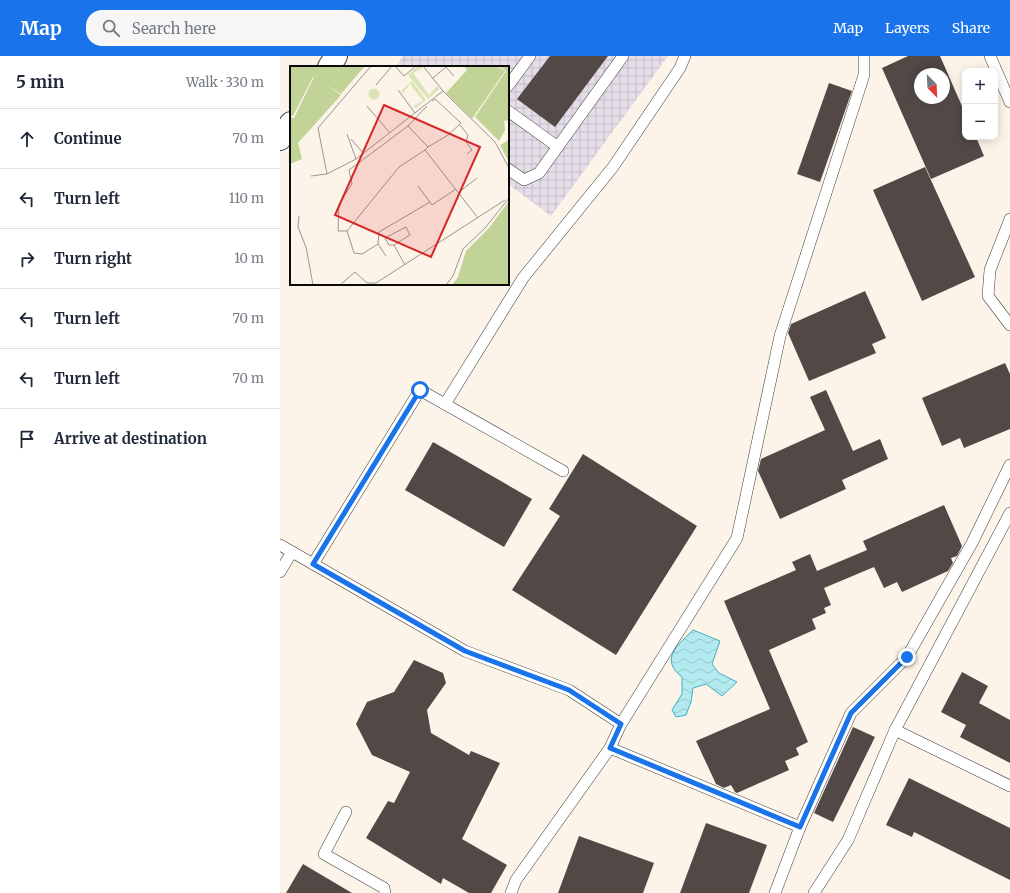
<!DOCTYPE html>
<meta charset="utf-8">
<style>
:root{--surface:#fff;--page:#f6f6f7;--text:#1f2937;--muted:#747a83;--line:#e0e1e3;--accent:#1a73e8}
body{margin:0;font-family:Merriweather,serif;background:var(--page);color:var(--text)}
.controls{position:absolute;right:12px;top:12px;display:grid;overflow:hidden;border-radius:8px;box-shadow:0 2px 10px #0003}
.controls button{width:36px;height:36px;display:grid;place-items:center;padding:0;border:0;border-bottom:1px solid var(--line);background:var(--surface);color:var(--text);font:20px sans-serif}
.compass{position:absolute;left:634px;top:12px;width:36px;height:36px;border-radius:50%;background:var(--surface);box-shadow:0 2px 10px #0003;rotate:156deg}
.stop{position:absolute;width:12px;height:12px;margin:-9px;border:3px solid #1a73e8;border-radius:50%;background:#fff}
.stop.end{background:#1a73e8;border-color:#fff;box-shadow:0 1px 4px #0008}
.list{margin:0;padding:0;list-style:none}
h2{display:flex;justify-content:space-between;align-items:center;height:52px;margin:0;padding:0 16px;font-size:17px}
h2 small{font-size:13px;font-weight:400;color:var(--muted)}
.list li{display:grid;grid-template-columns:26px 1fr auto;gap:12px;align-items:center;box-sizing:border-box;height:60px;padding:0 16px;border-top:1px solid var(--line)}
.list b{display:block;font-size:15px;white-space:nowrap}
.list em{font-size:13px;font-style:normal;color:var(--muted)}
.icon{flex:none;width:22px;height:22px;fill:none;stroke:currentColor;stroke-width:2;stroke-linecap:round;stroke-linejoin:round}
.map{position:relative;flex:none;width:730px;height:837px;overflow:hidden}
header{display:flex;align-items:center;gap:24px;box-sizing:border-box;height:56px;padding:0 20px;background:var(--accent);color:#fff}
header strong{font-size:19px}
nav{display:flex;gap:22px;margin-inline-start:auto;font-size:14px}
.search{width:280px;height:36px;background:var(--page);display:flex;align-items:center;gap:10px;box-sizing:border-box;padding:0 14px;border-radius:16px;color:var(--muted);font-size:15px}
main{display:flex}
aside{flex:1;background:var(--surface)}
.map>svg:first-child{display:block}
.industrial{fill:url(#industrial-grid)}
.water{fill:url(#water-waves);stroke:#3fb0c1}
.building{fill:#524947;fill-rule:evenodd}
.lines{fill:none;stroke-linecap:round;stroke-linejoin:round}
.lane-casing{stroke:#3d3d3d;stroke-width:12}
.street-casing{stroke:#3d3d3d;stroke-width:24}
.lane{stroke:#fff;stroke-width:11}
.street{stroke:#fff;stroke-width:22}
.route{stroke:#1a73e8;stroke-width:5}
.inset-road{fill:none;stroke:#9c9690;stroke-width:1}
.view{fill:#d62828;fill-opacity:0.15;stroke:#d62828;stroke-width:2}
.inset-edge{fill:none;stroke:#0a0a0a;stroke-width:2}
</style>
<header>
<strong>Map</strong>
<div class="search"><svg class="icon" aria-label="search" viewBox="0 0 24 24"><circle cx="10" cy="10" r="6"/><path d="M15 15l6 6"/></svg>Search here</div>
<nav><a>Map</a><a>Layers</a><a>Share</a></nav>
</header>
<main>
<aside>
<h2>5 min<small>Walk · 330 m</small></h2>
<ul class="list">
<li><svg class="icon" aria-label="ahead" viewBox="0 0 24 24"><path d="M12 20V5M6 11l6-6 6 6"/></svg><div><b>Continue</b></div><em>70 m</em></li>
<li><svg class="icon" aria-label="left" viewBox="0 0 24 24"><path d="M17 20v-9H6M10 6l-5 5 5 5"/></svg><div><b>Turn left</b></div><em>110 m</em></li>
<li><svg class="icon" aria-label="right" viewBox="0 0 24 24"><path d="M7 20v-9h11M14 6l5 5-5 5"/></svg><div><b>Turn right</b></div><em>10 m</em></li>
<li><svg class="icon" aria-label="left" viewBox="0 0 24 24"><path d="M17 20v-9H6M10 6l-5 5 5 5"/></svg><div><b>Turn left</b></div><em>70 m</em></li>
<li><svg class="icon" aria-label="left" viewBox="0 0 24 24"><path d="M17 20v-9H6M10 6l-5 5 5 5"/></svg><div><b>Turn left</b></div><em>70 m</em></li>
<li><svg class="icon" aria-label="arrive" viewBox="0 0 24 24"><path d="M6 21V4h12l-3 4 3 4H6"/></svg><div><b>Arrive at destination</b></div></li>
</ul>
</aside>
<div class="map">
<svg width="730" height="837" viewBox="0 0 730 837">
<defs>
<pattern id="industrial-grid" width="8" height="8" patternUnits="userSpaceOnUse"><rect width="8" height="8" fill="#e5dee9"/><path d="M0 4h8M4 0v8" fill="none" stroke="#c3bdc6"/></pattern>
<pattern id="water-waves" width="16" height="10" patternUnits="userSpaceOnUse"><rect width="16" height="10" fill="#b2eaf0"/><path d="M0 5q4-4 8 0t8 0" fill="none" stroke="#98c7cc"/></pattern>
</defs>
<rect width="100%" height="100%" fill="#fdf4e9"/>
<polygon class="industrial" points="123,0 388,0 271,160 228,128 228,11 115,11"/>
<path class="water" d="M 413,574 L 440,585 L 432,608 L 439,617 L 457,626 L 442,640 L 426,628 L 413,632 L 411,646 L 406,659 L 396,661 L 392,654 L 402,638 L 402,621 C 379,603 398,589 413,574 Z"/>
<g class="building">
<polygon points="270,0 328,0 275,71 237,43"/>
<path d="M 628,0 L 660,0 L 685,57 L 685,81 L 696,81 L 704,100 L 651,123 L 602,12 ZM 640,18 L 664,18 L 664,42 L 640,42 Z"/>
<polygon points="549,27 572,35 540,126 517,118"/>
<polygon points="645,111 695,221 642,245 593,134"/>
<polygon points="585,235 606,282 592,288 596,297 529,325 508,277 511,268"/>
<polygon points="725,307 730,318 730,373 684,392 680,382 662,390 642,342"/>
<polygon points="546,334 573,395 600,383 608,403 562,424 566,433 500,463 478,415 481,403 545,374 530,341"/>
<polygon points="153,386 252,443 224,491 125,434"/>
<polygon points="303,398 417,470 336,599 232,534 280,460 269,453"/>
<polygon points="664,449 682,490 677,500 671,502 673,507 668,515 622,536 617,526 604,532 594,511 544,532 551,549 544,552 546,557 532,563 536,573 489,594 528,686 516,692 519,699 505,705 509,714 457,737 455,736 451,729 444,732 436,728 416,685 490,653 444,545 516,514 512,506 530,498 537,515 587,494 583,485"/>
<polygon points="134,604 163,617 166,627 147,654 151,677 189,699 191,695 220,707 182,783 227,809 211,837 189,837 163,822 161,828 86,782 108,745 114,747 130,716 92,699 76,668 87,646 114,636"/>
<polygon points="682,616 708,630 699,647 730,664 730,707 680,681 686,669 661,656"/>
<polygon points="573,671 595,681 553,766 534,757"/>
<polygon points="629,722 730,772 730,824 634,776 632,781 606,769"/>
<polygon points="426,767 487,789 469,837 400,837"/>
<polygon points="299,780 374,807 363,837 278,837"/>
<polygon points="23,808 72,837 6,837"/>
</g>
<g class="lines">
<g class="lane-casing">
<g id="lane">
<polyline points="584,0 584,19 500,280 457,482 341,668 330,692 520,771 571,657 627,601 692,487 730,409"/>
<polyline points="710,0 730,46"/>
<polyline points="228,30 250,0"/>
<polyline points="228,55 278,91"/>
<polyline points="228,113 244,124 259,117 343,0"/>
<polyline points="730,163 710,214 708,240 730,269"/>
<polyline points="165,348 243,222 333,111 400,12 405,0"/>
<polyline points="0,489 185,595 289,634 341,668"/>
<polyline points="33,508 140,334 283,415"/>
<polyline points="0,516 12,496"/>
<polyline points="615,674 730,730"/>
<polyline points="66,756 44,798 104,832 105,837"/>
<polyline points="231,837 236,824 330,692"/>
<polyline points="495,837 520,771"/>
<polyline points="534,837 568,784 615,674 730,457"/>
</g>
</g>
<g class="street-casing">
<g id="street">
<polyline points="49,11 56,0"/>
<polyline points="0,83 11,67"/>
</g>
</g>
<use href="#lane" class="lane"/>
<use href="#street" class="street"/>
</g>
<g class="lines">
<polyline class="route" points="140,334 33,508 185,595 289,634 341,668 330,692 520,771 571,657 627,601"/>
</g>
<g transform="translate(10 10)">
<rect width="219" height="219" fill="#fdf4e9"/>
<path d="M 128,0 L 133,2 L 123,7 L 139,29 L 147,20 L 149,23 L 138,33 L 118,9 ZM 122,15 L 136,34 L 126,42 L 123,40 L 133,35 L 120,18 L 113,27 L 111,25 ZM78.5 28a5.5 5.5 0 1 1 11 0a5.5 5.5 0 1 1-11 0Z" fill="#dae4b6"/>
<path d="M 0,0 L 75,0 L 51,28 L 23,11 L 3,50 L 0,49 ZM 174,0 L 206,0 L 215,5 L 182,53 L 156,27 L 177,4 ZM 208,0 L 219,0 L 219,54 L 214,55 L 215,64 L 209,75 L 185,51 L 216,5 ZM 24,11 L 51,29 L 8,77 L 12,93 L 0,98 L 0,51 L 4,52 ZM 219,74 L 219,96 L 210,79 ZM 219,135 L 219,219 L 162,219 L 168,211 L 176,185 L 199,162 Z" fill="#c2d397"/>
<path class="inset-road" d="M 81,0 L 28,62 L 37,108 L 66,93 L 153,25M 105,0 L 114,10 L 126,0M 133,0 L 153,25 L 205,76 L 219,102M 143,12 L 156,1 L 164,10M 86,19 L 102,0M 108,24 L 125,47M 77,40 L 100,67M 170,59 L 178,69 L 176,76 L 182,84 L 177,88M 118,60 L 137,40M 57,68 L 66,93M 61,73 L 74,88M 138,81 L 158,69 L 171,57 L 145,33 L 142,35M 135,84 L 138,81 L 118,60 L 59,104 L 62,118 L 49,138 L 48,165 L 57,165 L 109,101 L 135,84 L 188,152M 21,110 L 37,108M 128,120 L 142,139 L 166,123M 169,126 L 187,112M 9,150 L 8,161 L 16,181 L 23,219M 57,165 L 64,187 L 72,188 L 88,178 L 89,166 L 140,136M 88,178 L 96,190M 104,179 L 99,179 L 95,172 L 116,161 L 120,169 L 104,179 L 115,199M 50,219 L 65,206 L 77,217 L 86,217 L 215,134M 156,219 L 163,210 L 173,183 L 195,162 L 219,132"/>
<path class="view" d="M 94,39 L 190,81 L 141,191 L 45,149 Z"/>
<rect width="219" height="219" class="inset-edge"/>
</g>
</svg>
<div class="controls">
<button>+</button>
<button>−</button>
</div>
<svg class="compass" viewBox="-18 -18 36 36"><path d="M0-13l5 13h-10z" fill="#e53935"/><path d="M0 13l5-13h-10z" fill="#747a83"/></svg>
<div class="stop" style="left:140px;top:334px"></div>
<div class="stop end" style="left:627px;top:601px"></div>
</div>
</main>
